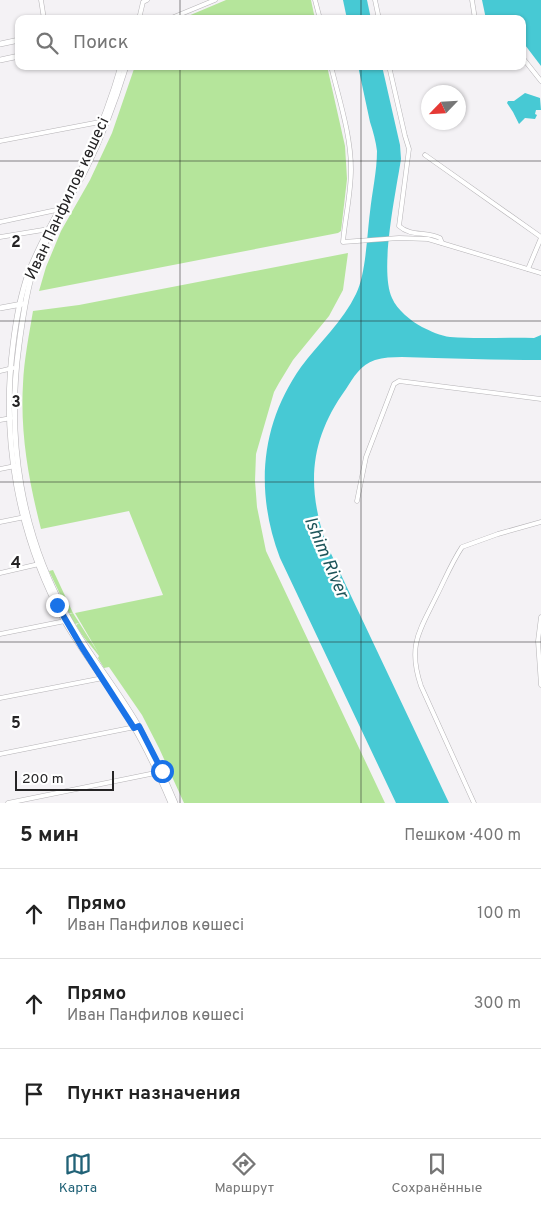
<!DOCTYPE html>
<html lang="ru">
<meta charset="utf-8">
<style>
:root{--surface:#fff;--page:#f6f6f6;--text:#222;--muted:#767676;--line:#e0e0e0;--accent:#216277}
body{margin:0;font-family:Overpass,sans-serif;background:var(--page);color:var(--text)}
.compass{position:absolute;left:421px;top:85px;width:45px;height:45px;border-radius:50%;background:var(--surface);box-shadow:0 1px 4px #0004;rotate:245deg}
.scale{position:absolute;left:15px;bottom:12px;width:99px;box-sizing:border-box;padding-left:5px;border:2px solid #252425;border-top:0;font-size:14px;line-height:18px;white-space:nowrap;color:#252425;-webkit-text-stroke:4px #fff;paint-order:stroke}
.stop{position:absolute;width:15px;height:15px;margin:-11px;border:4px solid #1a73e8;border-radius:50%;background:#fff}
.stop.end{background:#1a73e8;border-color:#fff;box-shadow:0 1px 5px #0008}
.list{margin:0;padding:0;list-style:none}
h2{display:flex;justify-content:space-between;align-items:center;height:65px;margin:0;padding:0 20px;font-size:21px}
h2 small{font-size:16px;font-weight:400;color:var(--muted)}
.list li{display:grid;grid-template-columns:32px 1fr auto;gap:15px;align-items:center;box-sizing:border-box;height:90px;padding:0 20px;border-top:1px solid var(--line)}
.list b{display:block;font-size:19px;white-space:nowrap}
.list p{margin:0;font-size:16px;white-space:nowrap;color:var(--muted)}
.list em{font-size:16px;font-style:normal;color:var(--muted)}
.icon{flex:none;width:28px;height:28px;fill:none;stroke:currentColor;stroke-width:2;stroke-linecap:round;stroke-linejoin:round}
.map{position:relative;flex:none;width:541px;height:803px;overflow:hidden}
.search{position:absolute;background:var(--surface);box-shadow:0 1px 4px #0004;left:15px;right:15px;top:15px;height:55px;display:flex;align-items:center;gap:12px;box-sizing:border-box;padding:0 18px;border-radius:10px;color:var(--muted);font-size:19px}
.sheet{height:335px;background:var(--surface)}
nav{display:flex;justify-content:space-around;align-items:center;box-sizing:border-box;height:70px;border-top:1px solid var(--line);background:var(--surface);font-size:14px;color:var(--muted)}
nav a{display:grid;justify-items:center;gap:2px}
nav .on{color:var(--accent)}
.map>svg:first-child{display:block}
.green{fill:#b5e59b}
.water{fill:#47c9d4}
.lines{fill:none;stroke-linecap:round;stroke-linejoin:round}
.street-casing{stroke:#b5b3b6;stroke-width:5}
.secondary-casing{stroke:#b5b3b6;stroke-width:6}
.street{stroke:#fff;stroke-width:4}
.secondary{stroke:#fff;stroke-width:5}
.route{stroke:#1a73e8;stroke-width:6}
.grid{fill:none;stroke:#252425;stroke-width:1;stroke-opacity:0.55}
.labels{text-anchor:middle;stroke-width:4.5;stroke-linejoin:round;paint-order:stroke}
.street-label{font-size:16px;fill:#252425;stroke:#fff}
.water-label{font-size:18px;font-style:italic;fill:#1e555a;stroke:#fff}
.grid-label{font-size:16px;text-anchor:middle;font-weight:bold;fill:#252425;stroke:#fff;stroke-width:4.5;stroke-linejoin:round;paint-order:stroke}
</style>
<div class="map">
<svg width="541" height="803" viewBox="0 0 541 803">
<rect width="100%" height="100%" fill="#f4f2f5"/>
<g class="green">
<polygon points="226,0 311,0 315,19 181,19"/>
<polygon points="135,66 327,66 345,146 347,179 341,231 338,233 39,291 46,267 61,231 90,180 112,133"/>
<path d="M 348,253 L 343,290 L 329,316 L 293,360 L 279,383 L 274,392 L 256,454 L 255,481 L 257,507 L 266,551 L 385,803 L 184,803 L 159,748 L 142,715 L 109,667 L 104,668 L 98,658 L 99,656 C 91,645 82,637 76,625 L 79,623 L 75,624 L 69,614 L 73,613 L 69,613 L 49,571 L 53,570 L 73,613 L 99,654 L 75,613 L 163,595 L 129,511 L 41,529 C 29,482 20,434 23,384 C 24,360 29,335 33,311 L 79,305 Z"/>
</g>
<g class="water">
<polygon points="343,0 367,0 371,19 347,19"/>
<polygon points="482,0 541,0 541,66 522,41 522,19 486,19"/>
<path d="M 358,66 L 382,66 L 400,145 L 401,159 C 396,192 379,270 392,298 C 397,310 411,321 422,327 C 430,331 441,336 450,337 C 478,339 507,337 534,338 L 541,335 L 541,360 C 506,360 470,359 435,358 C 416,358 393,355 375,360 C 360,365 354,377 346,389 C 310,439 306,485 326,543 L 449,803 L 396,803 L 280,558 C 255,492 260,425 301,367 C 319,343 343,321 356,294 C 366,274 367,235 370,212 C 372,192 377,171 377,151 C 376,142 373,131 370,122 C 366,103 362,85 358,66 Z"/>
<polygon points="525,93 540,98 541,110 536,110 535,114 537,115 535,119 525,118 519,124 513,112 507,103 508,101 514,101"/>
</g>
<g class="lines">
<g class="street-casing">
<g id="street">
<polyline points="41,0 44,19"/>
<polyline points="315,0 320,19"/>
<polyline points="375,0 379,19"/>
<polyline points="472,0 475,19"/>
<polyline points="139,19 143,2 147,0"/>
<polyline points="169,19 215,0"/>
<polyline points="522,57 541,81"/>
<path d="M 331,66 C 339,99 351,135 351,169 C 351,194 345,218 343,242 L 399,238 L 428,239 L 541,273"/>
<path d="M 389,66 L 405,136 L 409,149 L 399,226 C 411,237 426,231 440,238 L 442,243"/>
<polyline points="0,141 105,121"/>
<polyline points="425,155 541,237"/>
<polyline points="0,222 61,209"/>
<polyline points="0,237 49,229"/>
<polyline points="528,269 541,238"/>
<polyline points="0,371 13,368"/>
<polyline points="0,420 11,418"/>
<polyline points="0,469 15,466"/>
<polyline points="357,501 366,457 394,384 399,381 541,399"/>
<polyline points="0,522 25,517"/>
<polyline points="0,573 39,564"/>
<polyline points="541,617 538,641 541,685"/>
<polyline points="0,634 65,621"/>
<polyline points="0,698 103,678"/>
<polyline points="0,754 135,727"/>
<polyline points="8,803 160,772"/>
<path d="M 474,803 L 421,686 C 407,645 420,630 437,595 C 445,579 452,562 462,547 L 498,534 L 541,522"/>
</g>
</g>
<g class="secondary-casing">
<g id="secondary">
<polyline points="0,44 19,40"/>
<polyline points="0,60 19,56"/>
<path d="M 121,66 C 112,98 100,129 86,160 C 67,198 43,234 28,274 C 20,297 16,320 13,345 C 1,439 18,536 64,620 C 85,657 113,690 134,727 C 148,751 160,777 171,803"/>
<path d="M 126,66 C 115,102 102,137 85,171 C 67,206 43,240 31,278 C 25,300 22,322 19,345 C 6,440 21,535 69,619 C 90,657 118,690 139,727 C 153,752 164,777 175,803"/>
<polyline points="0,308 22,304"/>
</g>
</g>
<use href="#street" class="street"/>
<use href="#secondary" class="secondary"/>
</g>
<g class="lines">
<polyline class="route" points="57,605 81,646 134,728 139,726 162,771"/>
</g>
<path class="grid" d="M 180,0 L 180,19M 361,0 L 361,19M 180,66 L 180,803M 361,66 L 361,803M 0,161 L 541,161M 0,321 L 541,321M 0,482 L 541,482M 0,642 L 541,642"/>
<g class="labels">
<g class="street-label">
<text transform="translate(66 198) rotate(-65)" y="6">Иван Панфилов көшесі</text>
</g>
<g class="water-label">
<text transform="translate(327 557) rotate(67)" y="6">Ishim River</text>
</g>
</g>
<g class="grid-label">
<text x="16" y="247">2</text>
<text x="16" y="407">3</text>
<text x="16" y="568">4</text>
<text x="16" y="728">5</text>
</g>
</svg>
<svg class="compass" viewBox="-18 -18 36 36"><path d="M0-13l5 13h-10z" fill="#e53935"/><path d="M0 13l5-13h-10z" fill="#767676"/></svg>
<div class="scale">200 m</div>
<div class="stop" style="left:162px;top:771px"></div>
<div class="stop end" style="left:57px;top:605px"></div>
<div class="search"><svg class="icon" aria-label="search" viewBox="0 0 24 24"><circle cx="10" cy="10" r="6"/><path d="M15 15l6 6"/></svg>Поиск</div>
</div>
<section class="sheet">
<h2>5 мин<small>Пешком · 400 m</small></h2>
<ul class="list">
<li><svg class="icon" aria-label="ahead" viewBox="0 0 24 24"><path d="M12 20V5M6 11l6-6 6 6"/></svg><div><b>Прямо</b><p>Иван Панфилов көшесі</p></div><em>100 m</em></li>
<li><svg class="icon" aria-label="ahead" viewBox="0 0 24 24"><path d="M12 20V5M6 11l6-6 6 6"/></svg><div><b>Прямо</b><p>Иван Панфилов көшесі</p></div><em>300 m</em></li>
<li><svg class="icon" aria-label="arrive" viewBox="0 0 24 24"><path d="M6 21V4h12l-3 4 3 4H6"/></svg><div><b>Пункт назначения</b></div></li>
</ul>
</section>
<nav>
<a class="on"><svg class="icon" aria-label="map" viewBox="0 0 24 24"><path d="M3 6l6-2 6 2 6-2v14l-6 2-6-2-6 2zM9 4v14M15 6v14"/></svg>Карта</a>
<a><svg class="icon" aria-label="directions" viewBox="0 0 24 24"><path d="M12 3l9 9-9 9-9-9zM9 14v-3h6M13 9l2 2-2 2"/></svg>Маршрут</a>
<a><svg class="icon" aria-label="saved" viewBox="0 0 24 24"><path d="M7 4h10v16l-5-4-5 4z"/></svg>Сохранённые</a>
</nav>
